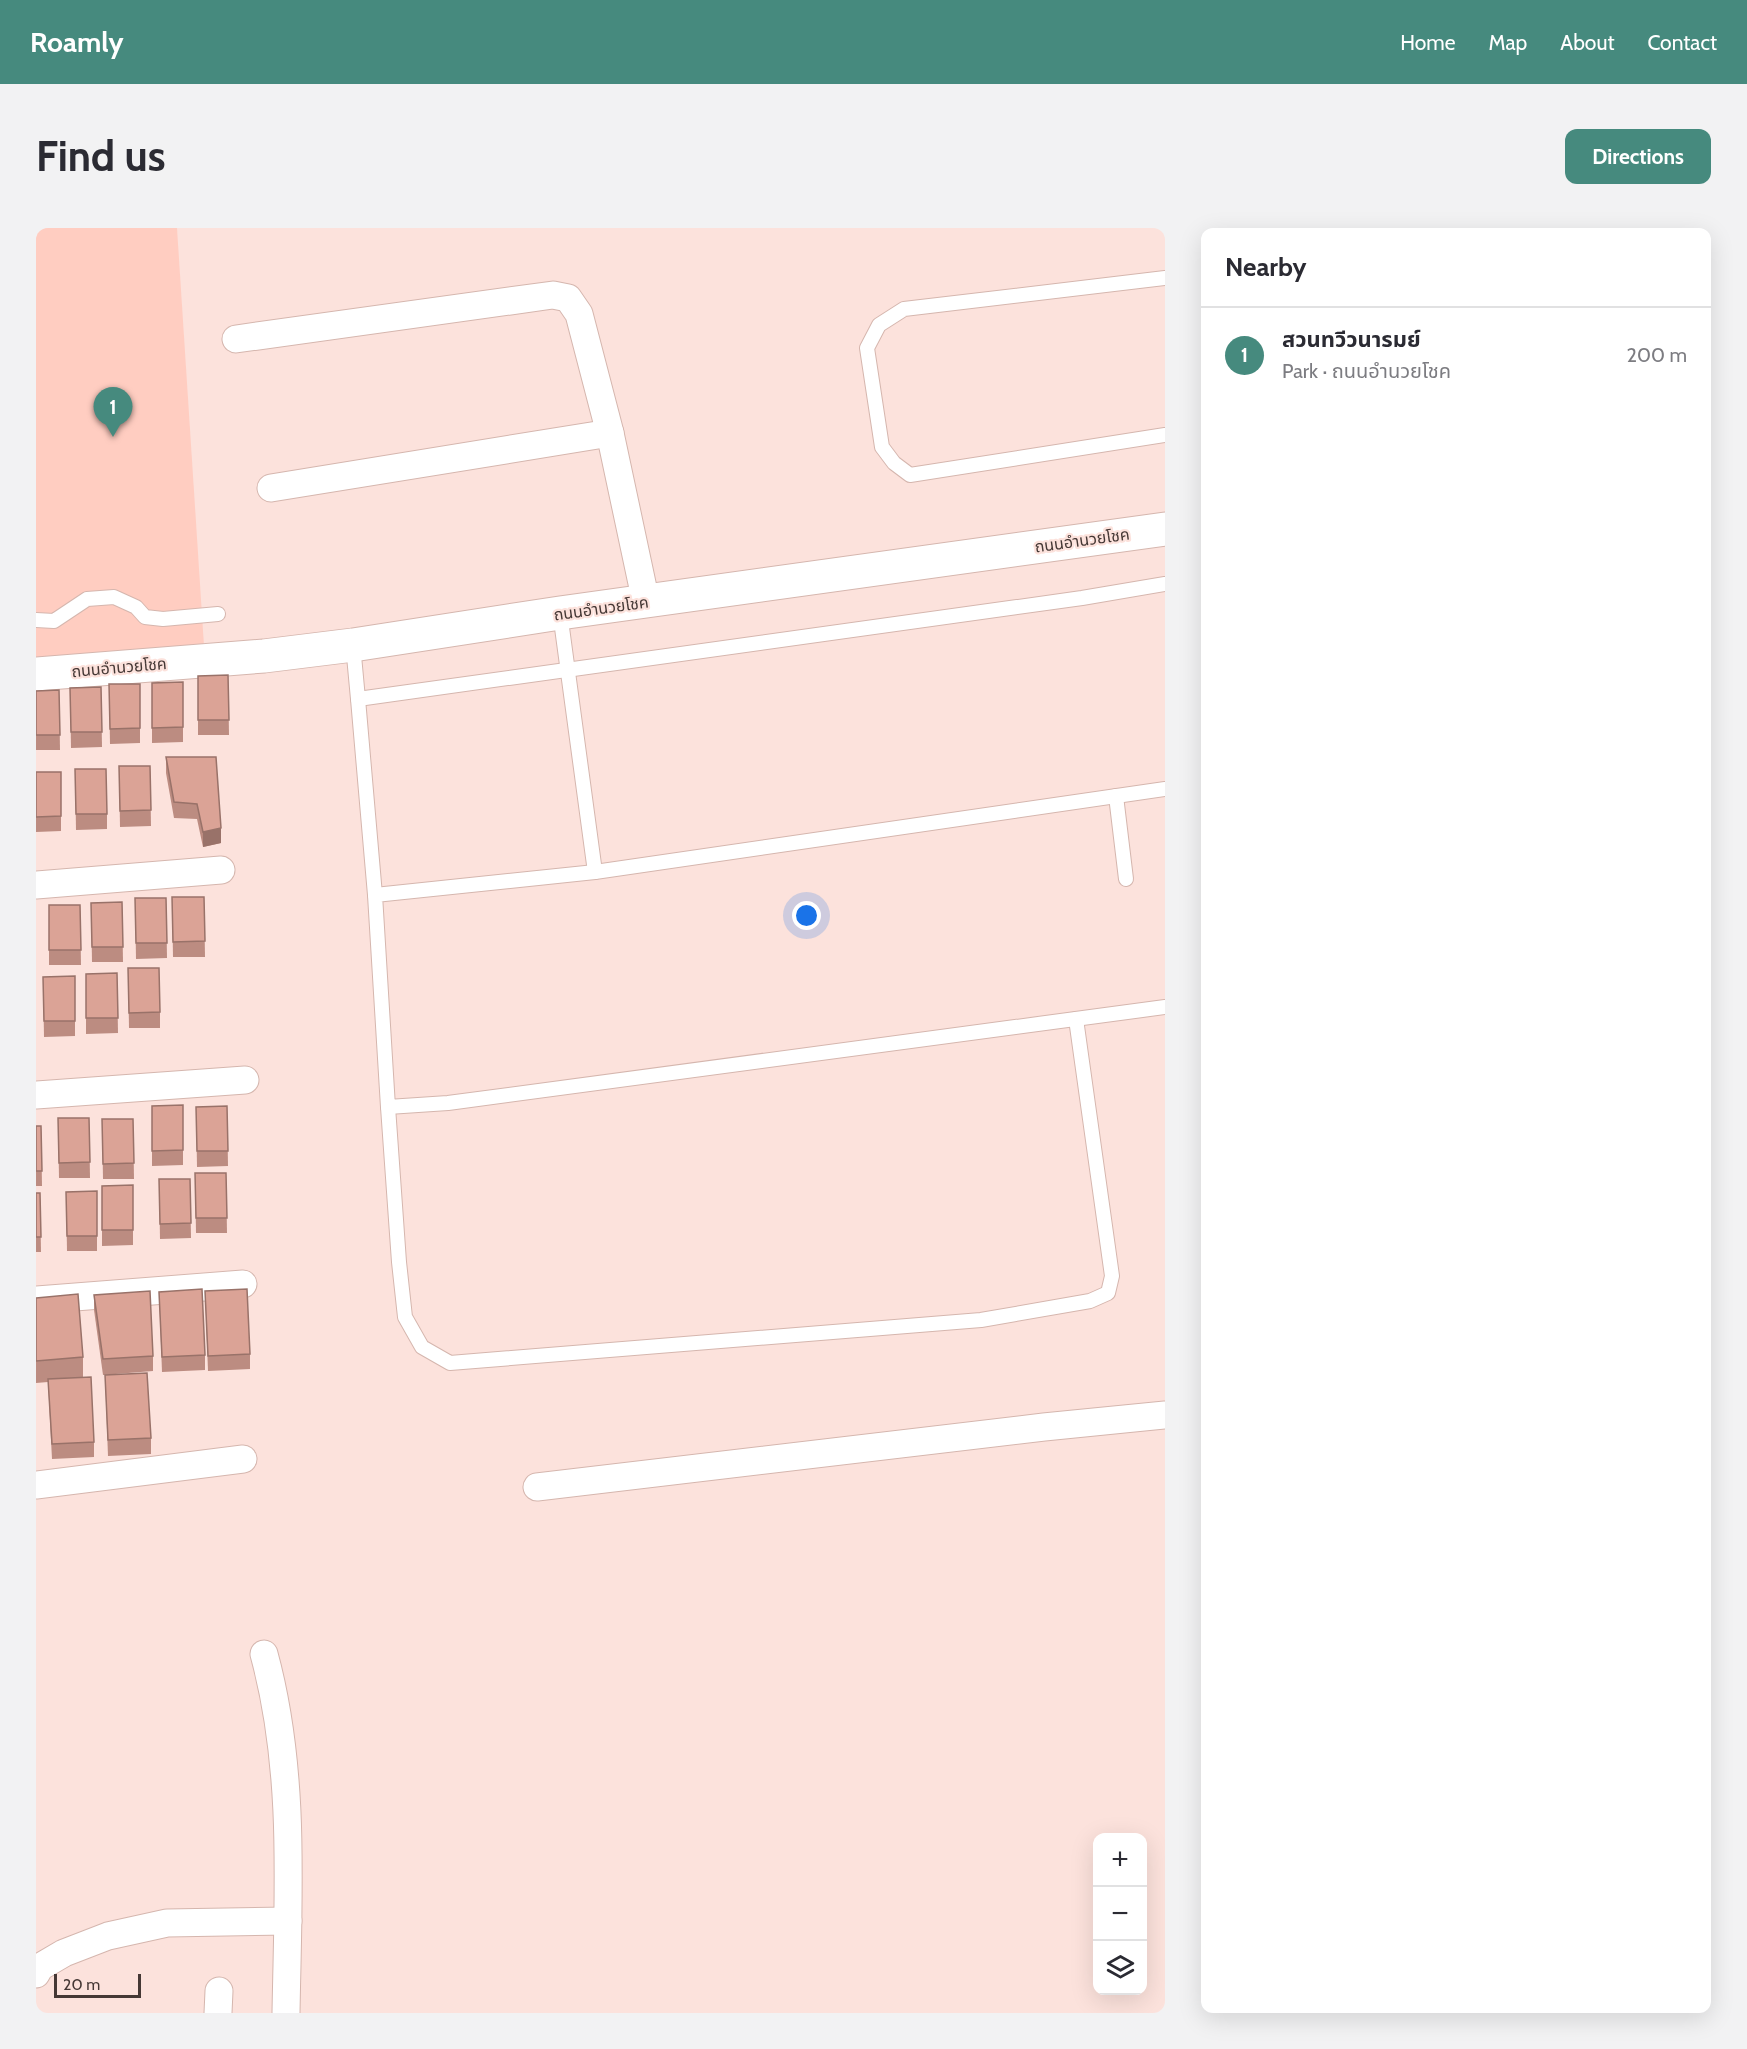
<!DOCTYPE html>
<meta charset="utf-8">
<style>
:root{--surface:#fff;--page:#f2f2f3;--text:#2b2b33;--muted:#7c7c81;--line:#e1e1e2;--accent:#468a7e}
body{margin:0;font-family:Cabin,"Noto Sans Thai",sans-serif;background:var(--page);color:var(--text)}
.controls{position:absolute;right:18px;bottom:18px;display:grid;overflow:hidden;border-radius:12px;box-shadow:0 6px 24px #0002}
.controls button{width:54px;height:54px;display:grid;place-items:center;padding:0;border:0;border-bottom:2px solid var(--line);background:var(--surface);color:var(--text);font:30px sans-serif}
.scale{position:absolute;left:18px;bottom:15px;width:87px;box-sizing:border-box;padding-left:6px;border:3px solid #453835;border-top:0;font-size:16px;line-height:21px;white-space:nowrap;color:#453835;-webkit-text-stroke:4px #fce2dc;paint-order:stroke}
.you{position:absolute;left:771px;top:688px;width:21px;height:21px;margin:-15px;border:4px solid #fff;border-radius:50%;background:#1a73e8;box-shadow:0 0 0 9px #1a73e833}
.badge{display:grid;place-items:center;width:39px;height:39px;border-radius:50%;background:var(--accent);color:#fff;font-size:20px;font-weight:700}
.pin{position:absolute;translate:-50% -50px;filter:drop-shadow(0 2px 3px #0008)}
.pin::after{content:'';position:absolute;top:32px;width:21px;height:18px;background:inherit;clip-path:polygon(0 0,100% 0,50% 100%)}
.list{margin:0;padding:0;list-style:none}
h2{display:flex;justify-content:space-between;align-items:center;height:78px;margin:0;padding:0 24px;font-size:26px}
h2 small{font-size:20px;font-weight:400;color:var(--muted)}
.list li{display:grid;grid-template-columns:39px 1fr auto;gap:18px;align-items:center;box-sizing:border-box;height:96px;padding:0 24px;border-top:2px solid var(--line)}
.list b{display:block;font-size:22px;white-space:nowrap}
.list p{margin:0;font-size:20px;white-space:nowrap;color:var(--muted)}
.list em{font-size:20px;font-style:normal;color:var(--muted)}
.icon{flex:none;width:33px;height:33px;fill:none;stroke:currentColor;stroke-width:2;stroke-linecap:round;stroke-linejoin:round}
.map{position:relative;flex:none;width:1129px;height:1785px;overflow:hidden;border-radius:12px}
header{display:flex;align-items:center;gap:36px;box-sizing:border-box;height:84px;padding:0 30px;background:var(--accent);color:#fff}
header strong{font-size:28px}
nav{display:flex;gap:33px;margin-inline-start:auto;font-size:21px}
.intro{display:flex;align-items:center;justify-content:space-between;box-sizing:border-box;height:144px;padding:0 36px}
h1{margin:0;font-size:42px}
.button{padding:15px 27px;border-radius:12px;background:var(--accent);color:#fff;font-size:21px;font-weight:700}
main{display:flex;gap:36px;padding:0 36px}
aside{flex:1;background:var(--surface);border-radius:12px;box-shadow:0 6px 24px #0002}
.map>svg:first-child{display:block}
.green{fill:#ffcdc1}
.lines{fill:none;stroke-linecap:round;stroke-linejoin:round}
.lane-casing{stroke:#d5b6ae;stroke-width:16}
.street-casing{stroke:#d5b6ae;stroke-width:29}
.secondary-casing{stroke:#d5b6ae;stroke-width:35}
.lane{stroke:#fff;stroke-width:14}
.street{stroke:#fff;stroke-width:27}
.secondary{stroke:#fff;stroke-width:33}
.wall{fill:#bc8c81}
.shaded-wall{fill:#997269}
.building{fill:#dba396;stroke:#997269;stroke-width:1.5}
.labels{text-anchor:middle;stroke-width:4.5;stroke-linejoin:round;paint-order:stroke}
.street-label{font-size:16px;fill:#453835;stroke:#fce2dc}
</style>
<header>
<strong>Roamly</strong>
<nav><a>Home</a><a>Map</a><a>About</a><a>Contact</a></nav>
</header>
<div class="intro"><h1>Find us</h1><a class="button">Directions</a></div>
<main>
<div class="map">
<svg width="1129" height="1785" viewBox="0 0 1129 1785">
<rect width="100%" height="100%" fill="#fce2dc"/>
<polygon class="green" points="0,0 141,0 168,418 0,431"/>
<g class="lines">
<g class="lane-casing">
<g id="lane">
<polyline points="1129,50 868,81 843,97 831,120 846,219 858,235 874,247 1129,207"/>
<polyline points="524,385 559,644"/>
<polyline points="0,392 18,393 51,371 78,369 100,379 109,389 127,391 182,386"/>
<polyline points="317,417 322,471 1046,370 1129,356"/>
<polyline points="322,471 339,667"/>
<polyline points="1129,561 559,644 339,667 352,879 412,875 1129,779"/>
<polyline points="1080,568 1090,651"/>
<polyline points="352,879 363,1034 369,1089 386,1119 414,1135 945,1092 1054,1073 1072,1065 1076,1048 1040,791"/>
</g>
</g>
<g class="street-casing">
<g id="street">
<polyline points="200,111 517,67 532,70 543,86 574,205 610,374"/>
<polyline points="235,260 574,205"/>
<polyline points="0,657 185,642"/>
<polyline points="0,867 209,852"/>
<polyline points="0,1072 207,1056"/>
<polyline points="0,1257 207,1231"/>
<polyline points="501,1259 1008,1199 1129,1187"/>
<path d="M 228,1426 C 260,1543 252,1665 250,1785"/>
<polyline points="0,1746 4,1739 28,1725 72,1708 131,1695 252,1693"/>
<polyline points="182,1785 183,1763"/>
</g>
</g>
<g class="secondary-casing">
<polyline id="secondary" points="0,446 228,428 317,417 524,385 1129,301"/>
</g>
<use href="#lane" class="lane"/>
<use href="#street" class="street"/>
<use href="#secondary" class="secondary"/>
</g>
<g class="wall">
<polygon points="192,447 193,507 162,507 162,448"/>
<polygon points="147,454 147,514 116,515 116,455"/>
<polygon points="73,456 104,456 104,515 74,516"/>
<polygon points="65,459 66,519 35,520 34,460"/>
<polygon points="23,462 24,522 0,522 0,463"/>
<polygon points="130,529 185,600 185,615 167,619 161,591 138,590 130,545"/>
<polygon points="83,538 114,538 115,598 84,599"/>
<polygon points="39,541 71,586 71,601 40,602"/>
<polygon points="0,544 25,544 25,603 0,604"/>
<polygon points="136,669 168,669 169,729 137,729"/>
<polygon points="99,670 130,670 131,730 100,731"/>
<polygon points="86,674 87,734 56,734 55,675"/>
<polygon points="13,677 44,677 45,737 13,737"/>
<polygon points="92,740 124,784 124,800 93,800"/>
<polygon points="81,745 82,805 50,806 50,746"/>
<polygon points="39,748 39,808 8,809 7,749"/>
<polygon points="147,877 147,937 116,938 116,878"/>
<polygon points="191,878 192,938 161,939 160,879"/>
<polygon points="22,890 53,890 54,950 23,950"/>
<polygon points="66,891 97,891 98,951 67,951"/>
<polygon points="0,898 5,898 6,958 0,958"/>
<polygon points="159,945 190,945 191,1005 160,1005"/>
<polygon points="123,951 154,951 155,1010 124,1011"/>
<polygon points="97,957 97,1017 66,1018 66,958"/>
<polygon points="61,963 61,1023 31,1023 30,964"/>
<polygon points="0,965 4,965 5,1024 0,1024"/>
<polygon points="169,1063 214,1126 214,1141 172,1143"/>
<polygon points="123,1064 169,1127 169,1142 126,1144"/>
<polygon points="58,1067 117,1128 117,1143 67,1147 58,1082"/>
<polygon points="0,1070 47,1129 47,1149 58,1214 58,1229 16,1231 12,1154 0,1155"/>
<polygon points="69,1147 115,1210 115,1226 72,1228"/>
</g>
<polygon class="shaded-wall" points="185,600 185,615 167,619 167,604"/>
<g class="building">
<polygon points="192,447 193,492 162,492 162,448"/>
<polygon points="147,454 147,499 116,500 116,455"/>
<polygon points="73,456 104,456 104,500 74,501"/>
<polygon points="65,459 66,504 35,504 34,460"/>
<polygon points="23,462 24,507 0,507 0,463"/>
<polygon points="130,529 180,529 185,600 167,604 161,576 138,574"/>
<polygon points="83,538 114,538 115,582 84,583"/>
<polygon points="39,541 70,541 71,586 40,586"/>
<polygon points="0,544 25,544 25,588 0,589"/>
<polygon points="136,669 168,669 169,713 137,714"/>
<polygon points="99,670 130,670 131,715 100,715"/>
<polygon points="86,674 87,719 56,719 55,675"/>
<polygon points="13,677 44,677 45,722 13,722"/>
<polygon points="92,740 123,740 124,784 93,785"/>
<polygon points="81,745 82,790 50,790 50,746"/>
<polygon points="39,748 39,793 8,793 7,749"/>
<polygon points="147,877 147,922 116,923 116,878"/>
<polygon points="191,878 192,923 161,923 160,879"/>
<polygon points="22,890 53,890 54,934 23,935"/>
<polygon points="66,891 97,891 98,935 67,936"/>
<polygon points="0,898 5,898 6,943 0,943"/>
<polygon points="159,945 190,945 191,990 160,990"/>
<polygon points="123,951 154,951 155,995 124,996"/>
<polygon points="97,957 97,1002 66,1002 66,958"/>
<polygon points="61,963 61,1008 31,1008 30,964"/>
<polygon points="0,965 4,965 5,1009 0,1009"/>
<polygon points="166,1061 169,1127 126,1129 123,1064"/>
<polygon points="211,1061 214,1126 172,1128 169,1063"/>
<polygon points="114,1063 117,1128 67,1131 58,1067"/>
<polygon points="42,1066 47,1129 0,1133 0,1070"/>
<polygon points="111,1145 115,1210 72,1212 69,1147"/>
<polygon points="55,1149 58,1214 16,1216 12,1151"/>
</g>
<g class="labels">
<g class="street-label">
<text transform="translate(1046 312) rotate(-8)" y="6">ถนนอำนวยโชค</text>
<text transform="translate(565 380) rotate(-8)" y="6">ถนนอำนวยโชค</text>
<text transform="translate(83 439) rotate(-5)" y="6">ถนนอำนวยโชค</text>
</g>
</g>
</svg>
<div class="controls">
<button>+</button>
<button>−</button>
<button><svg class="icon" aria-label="layers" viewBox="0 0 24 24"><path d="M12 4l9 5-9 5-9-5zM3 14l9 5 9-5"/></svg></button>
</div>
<div class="scale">20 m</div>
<div class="you"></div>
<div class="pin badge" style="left:77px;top:209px">1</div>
</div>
<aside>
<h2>Nearby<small></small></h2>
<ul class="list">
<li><span class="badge">1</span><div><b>สวนทวีวนารมย์</b><p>Park · ถนนอำนวยโชค</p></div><em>200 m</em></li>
</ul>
</aside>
</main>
